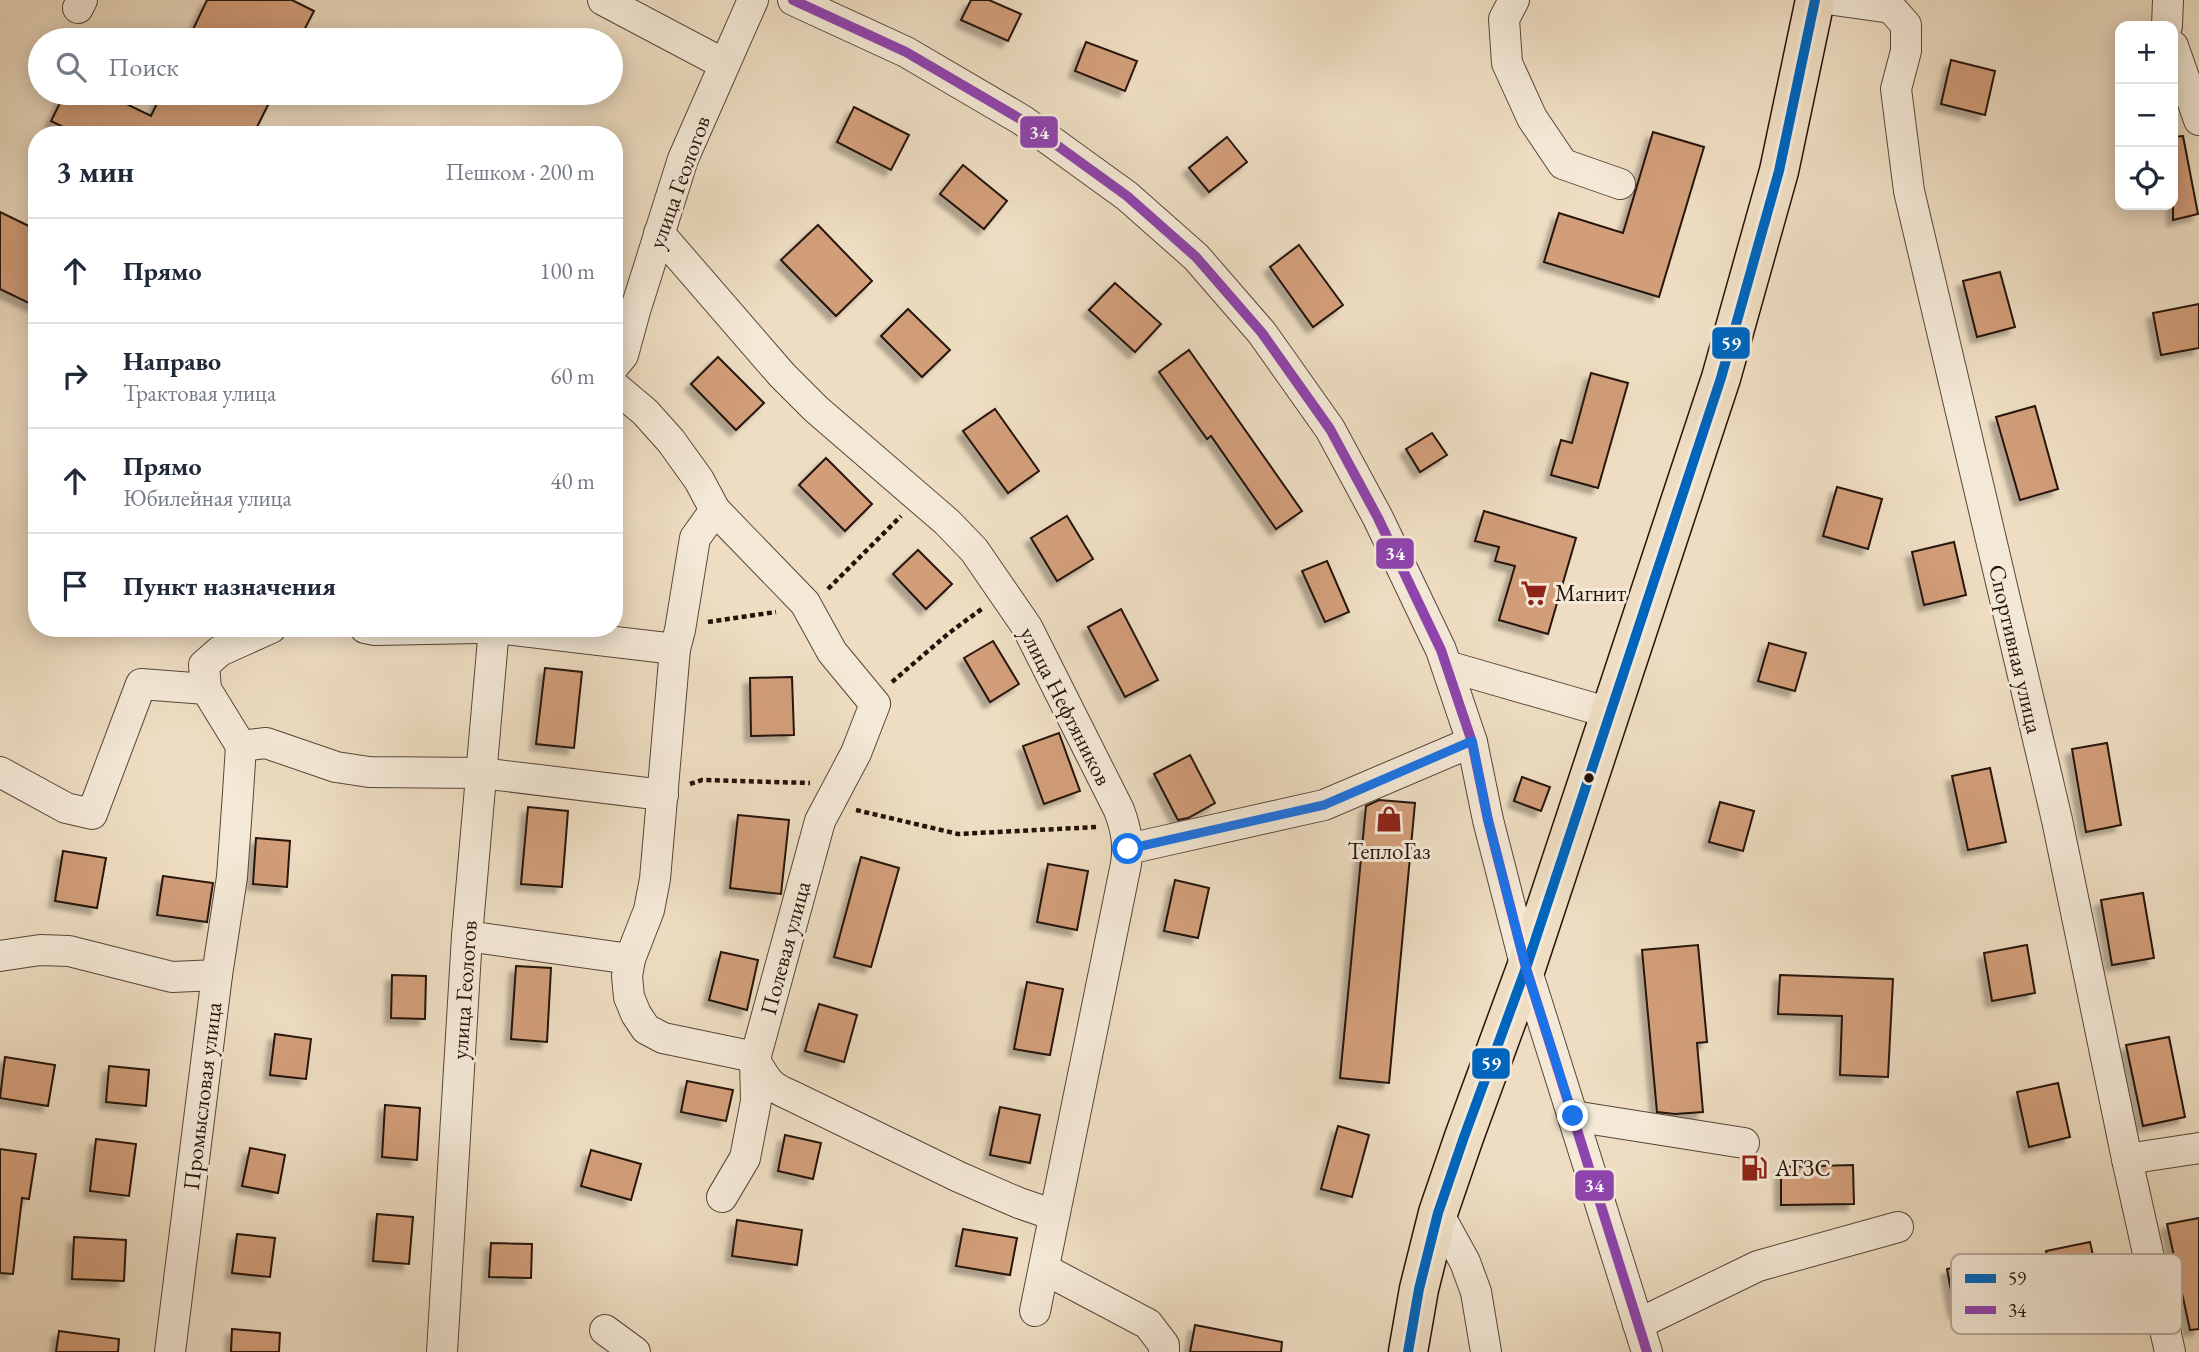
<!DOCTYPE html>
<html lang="ru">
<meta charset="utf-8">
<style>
:root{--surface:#fff;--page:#f2f2f3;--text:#1f2937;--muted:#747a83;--line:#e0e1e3}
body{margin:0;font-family:"EB Garamond",serif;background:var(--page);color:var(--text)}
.controls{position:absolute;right:21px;top:21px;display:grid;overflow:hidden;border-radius:14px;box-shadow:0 4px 18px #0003}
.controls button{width:63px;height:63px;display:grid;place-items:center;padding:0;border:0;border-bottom:2px solid var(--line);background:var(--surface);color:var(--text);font:35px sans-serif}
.stop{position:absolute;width:21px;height:21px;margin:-16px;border:5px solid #1a73e8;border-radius:50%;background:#fff}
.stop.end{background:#1a73e8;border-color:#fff;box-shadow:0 2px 7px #0008}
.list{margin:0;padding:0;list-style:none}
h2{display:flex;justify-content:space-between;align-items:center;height:91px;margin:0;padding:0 28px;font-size:30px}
h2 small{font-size:23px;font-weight:400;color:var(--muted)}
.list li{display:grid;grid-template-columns:46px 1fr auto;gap:21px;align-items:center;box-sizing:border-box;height:105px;padding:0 28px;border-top:2px solid var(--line)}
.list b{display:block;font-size:26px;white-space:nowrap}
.list p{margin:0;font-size:23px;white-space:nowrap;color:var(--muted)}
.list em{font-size:23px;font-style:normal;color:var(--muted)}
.icon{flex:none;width:38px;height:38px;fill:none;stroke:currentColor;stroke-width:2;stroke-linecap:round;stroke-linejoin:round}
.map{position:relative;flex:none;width:2199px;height:1352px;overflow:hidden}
.search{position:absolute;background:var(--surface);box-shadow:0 4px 18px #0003;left:28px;top:28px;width:595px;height:77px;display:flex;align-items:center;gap:18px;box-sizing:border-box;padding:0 24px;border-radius:38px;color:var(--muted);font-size:26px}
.panel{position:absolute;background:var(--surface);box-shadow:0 4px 18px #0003;left:28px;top:126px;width:595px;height:511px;border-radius:28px}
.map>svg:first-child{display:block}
.building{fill:#d29e7a;stroke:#25130a;stroke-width:2;filter:url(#shadow)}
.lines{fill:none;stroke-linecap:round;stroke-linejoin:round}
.minor-casing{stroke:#574638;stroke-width:32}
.major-casing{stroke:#25130a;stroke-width:41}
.path{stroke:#25130a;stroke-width:4.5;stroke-dasharray:5 3.5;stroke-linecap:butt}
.minor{stroke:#f4e9d7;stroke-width:30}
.major{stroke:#eeddc2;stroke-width:38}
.bus-1-casing{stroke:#f4e9d7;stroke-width:16}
.bus-2-casing{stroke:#f4e9d7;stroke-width:16}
.bus-1{stroke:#0065bd;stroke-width:10}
.bus-2{stroke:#8e44ad;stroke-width:10}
.route{stroke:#1a73e8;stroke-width:9}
.bus-dot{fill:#25130a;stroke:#f4e9d7;stroke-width:2.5}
.labels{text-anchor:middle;stroke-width:6;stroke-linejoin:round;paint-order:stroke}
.street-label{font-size:23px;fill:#25130a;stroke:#f4e9d7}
.poi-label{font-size:23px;fill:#25130a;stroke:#f4e9d7;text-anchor:start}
.key{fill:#f4e9d7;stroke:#b6a99a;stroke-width:2}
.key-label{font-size:19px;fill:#25130a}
.line-badge{stroke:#f4e9d7;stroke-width:2.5}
.badge-label{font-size:19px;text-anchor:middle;font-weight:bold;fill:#fff}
</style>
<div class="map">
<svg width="2199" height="1352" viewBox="0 0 2199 1352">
<defs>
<filter id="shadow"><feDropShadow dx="-6" dy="6" stdDeviation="2" flood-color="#0004"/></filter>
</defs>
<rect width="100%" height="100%" fill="#eeddc2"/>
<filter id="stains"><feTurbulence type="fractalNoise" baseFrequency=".00286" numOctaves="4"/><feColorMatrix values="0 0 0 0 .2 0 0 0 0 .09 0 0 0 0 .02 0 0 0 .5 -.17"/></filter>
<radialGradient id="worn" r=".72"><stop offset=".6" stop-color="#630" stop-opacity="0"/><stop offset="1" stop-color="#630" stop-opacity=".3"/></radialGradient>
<g class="building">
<polygon points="207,0 292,0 314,11 299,40 188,40"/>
<polygon points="971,0 989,0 1021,14 1008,41 961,20"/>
<polygon points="1086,42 1137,61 1125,91 1075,71"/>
<polygon points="1951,60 1995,71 1985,115 1941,104"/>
<polygon points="65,93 104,93 151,116 162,93 274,93 253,135 79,135 51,121"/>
<polygon points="854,107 909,135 891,170 837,142"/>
<polygon points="1653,132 1704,147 1659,297 1544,262 1559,213 1623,233"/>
<polygon points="2183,136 2198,214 2173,220 2173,137"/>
<polygon points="1227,137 1247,162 1209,192 1189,168"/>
<polygon points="963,165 1007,201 984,229 940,194"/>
<polygon points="0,212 37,230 37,307 0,289"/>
<polygon points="818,225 872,281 836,316 781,260"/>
<polygon points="1299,245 1343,305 1313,327 1270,267"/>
<polygon points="2000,272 2015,327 1977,337 1963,281"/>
<polygon points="1115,283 1161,324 1135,352 1089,310"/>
<polygon points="2199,304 2199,348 2161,355 2153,313"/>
<polygon points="908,309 950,350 922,377 881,336"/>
<polygon points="1189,350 1302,511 1276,529 1211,436 1207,439 1159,372"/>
<polygon points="718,357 764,403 736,430 691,384"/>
<polygon points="1591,373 1628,383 1598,488 1551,475 1561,440 1572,443"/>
<polygon points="2035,406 2058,489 2020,500 1996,417"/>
<polygon points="995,409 1039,471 1008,493 963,431"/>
<polygon points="1432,433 1447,455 1420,472 1406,449"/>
<polygon points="826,458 872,504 845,531 799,485"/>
<polygon points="1837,487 1882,499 1868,549 1823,536"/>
<polygon points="1484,511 1576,538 1548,634 1499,620 1515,566 1495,561 1499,547 1475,541"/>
<polygon points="1067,516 1093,559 1057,581 1031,538"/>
<polygon points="1954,542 1966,595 1924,605 1912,552"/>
<polygon points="918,550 952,584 926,609 893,574"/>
<polygon points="1327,561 1349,612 1325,622 1302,571"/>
<polygon points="1121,609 1158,680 1125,697 1088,627"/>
<polygon points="993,641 1019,684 990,702 964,658"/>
<polygon points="1769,643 1806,653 1795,691 1758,681"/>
<polygon points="545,668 582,672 574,748 536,744"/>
<polygon points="792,677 794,735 751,736 750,678"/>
<polygon points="1059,733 1080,791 1044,804 1023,746"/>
<polygon points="2107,743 2121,825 2086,832 2072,749"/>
<polygon points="1190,755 1215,803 1188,818 1178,820 1154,774"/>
<polygon points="1990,768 2006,842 1968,850 1952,776"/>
<polygon points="1522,777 1550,787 1541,811 1514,801"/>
<polygon points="1379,800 1415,803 1389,1083 1340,1078 1366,806"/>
<polygon points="1720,802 1754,811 1743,851 1709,842"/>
<polygon points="528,807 568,811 562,887 521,884"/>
<polygon points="738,815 789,820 781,894 730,888"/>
<polygon points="256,838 290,841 287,887 253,884"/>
<polygon points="63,851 106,858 97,908 55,901"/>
<polygon points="861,857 899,868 871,967 834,957"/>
<polygon points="1048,864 1088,871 1077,930 1037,922"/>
<polygon points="163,876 213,883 207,922 157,915"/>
<polygon points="1175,880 1209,888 1198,938 1164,931"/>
<polygon points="2143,893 2154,958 2112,965 2101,900"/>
<polygon points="1698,945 1707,1042 1697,1043 1703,1112 1675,1114 1657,1112 1642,950"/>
<polygon points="2027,945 2035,993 1992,1001 1984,953"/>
<polygon points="721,952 758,960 747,1010 709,1000"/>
<polygon points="516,966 551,968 547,1042 511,1039"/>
<polygon points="392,975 426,976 425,1019 391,1018"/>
<polygon points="1780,975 1893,979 1888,1077 1840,1075 1842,1016 1778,1014"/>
<polygon points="1027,982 1063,989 1050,1055 1014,1049"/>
<polygon points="819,1004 857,1015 844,1062 805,1051"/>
<polygon points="275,1034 311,1039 306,1079 270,1075"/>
<polygon points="2169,1037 2185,1117 2143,1126 2126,1045"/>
<polygon points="5,1057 55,1065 48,1106 0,1098"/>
<polygon points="109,1066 149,1070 146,1106 106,1102"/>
<polygon points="687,1081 733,1090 726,1121 681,1112"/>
<polygon points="2058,1083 2070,1137 2029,1147 2017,1092"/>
<polygon points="385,1105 420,1108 417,1160 382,1157"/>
<polygon points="1000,1107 1040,1115 1030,1163 990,1155"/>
<polygon points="1338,1126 1369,1135 1352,1197 1321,1189"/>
<polygon points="785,1135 821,1143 813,1179 778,1171"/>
<polygon points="96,1139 136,1144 129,1196 90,1191"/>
<polygon points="250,1148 285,1155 278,1193 242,1186"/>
<polygon points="0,1149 36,1154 29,1199 22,1198 13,1274 0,1273"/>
<polygon points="591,1150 641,1164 631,1200 581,1186"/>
<polygon points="1853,1165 1854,1204 1781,1205 1781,1167"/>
<polygon points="377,1214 413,1217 409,1264 373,1261"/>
<polygon points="2199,1218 2199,1329 2190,1330 2167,1224"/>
<polygon points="737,1220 802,1230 797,1265 732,1256"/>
<polygon points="963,1229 1017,1238 1010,1275 956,1266"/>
<polygon points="237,1234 275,1238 270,1277 232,1273"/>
<polygon points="74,1237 126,1240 124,1281 72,1279"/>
<polygon points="2090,1242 2100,1287 2056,1297 2046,1251"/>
<polygon points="491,1243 532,1244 531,1278 489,1277"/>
<polygon points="1983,1262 1991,1305 1955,1312 1947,1269"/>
<polygon points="1195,1325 1282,1342 1281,1352 1190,1352"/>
<polygon points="232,1329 280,1333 279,1352 231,1352"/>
<polygon points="59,1331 119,1339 118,1352 56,1352"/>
</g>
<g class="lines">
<g class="minor-casing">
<g id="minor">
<polyline points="603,0 724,64"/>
<polyline points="793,0 906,52 1022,120 1127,196 1196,257 1262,333 1330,429 1378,518 1441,650 1472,742 1488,820 1526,968 1647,1352"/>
<polyline points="1514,0 1504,19 1507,63 1532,118 1563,164 1620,184"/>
<polyline points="1834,0 1891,8 1906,25 1906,51 1896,89 1909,191 2057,820 2127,1159 2170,1352"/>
<polyline points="78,8 82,0"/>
<polyline points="2167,26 2168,0"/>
<polyline points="2173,46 2199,120"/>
<path d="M 659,233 L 782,375 L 816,409 L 947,522 L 974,550 L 1027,627 L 1119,810 C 1126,829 1129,844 1126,864 L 1035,1311"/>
<polyline points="614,366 623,355 635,311 683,159 753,0"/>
<polyline points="614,386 645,412 671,441 699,480 715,510 805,603 832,652 875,704 856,753 820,821 755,1059 756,1101 745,1158 722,1197"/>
<path d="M 715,510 L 695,538 L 680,630 L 675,649 L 655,879 L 649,910 L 630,959 L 627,976 L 629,997 L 636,1014 L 646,1029 L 663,1038 L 745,1055 C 760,1062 759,1071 769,1082 C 774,1088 783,1092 790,1095 L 959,1177 L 1019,1203 L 1054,1215"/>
<polyline points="365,628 375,630 479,628"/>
<polyline points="496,628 675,649"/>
<polyline points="1447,666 1610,713"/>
<polyline points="241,746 266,743 336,767 369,772 481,773 663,795"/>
<polyline points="0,772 66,808 92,814 141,684 206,689"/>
<polyline points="1128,849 1324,805 1472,742"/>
<polyline points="467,936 630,959"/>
<polyline points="0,956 40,950 69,951 172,977 217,975"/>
<polyline points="1573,1116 1744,1143"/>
<polyline points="2127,1159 2199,1148"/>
<polyline points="1438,1213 1465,1262 1476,1292 1486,1352"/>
<polyline points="1044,1269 1148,1324 1164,1345 1164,1352"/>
<polyline points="1638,1324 1758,1266 1898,1227"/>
<polyline points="605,1330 635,1352"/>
<polyline points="170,1352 217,975 232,877 238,793 241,746 206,689 204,665 220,651 271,628"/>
<polyline points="442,1352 467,936 494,628"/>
</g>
</g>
<g class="major-casing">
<polyline id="major" points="1408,1352 1419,1289 1438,1213 1464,1137 1526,968 1721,378 1779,171 1815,0"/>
</g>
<g class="path">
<polyline points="828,589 901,516"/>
<polyline points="708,622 776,612"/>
<polyline points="892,682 949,633 983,608"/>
<polyline points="690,784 702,780 810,783"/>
<polyline points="856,810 958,834 1097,827"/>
</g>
<use href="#minor" class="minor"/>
<use href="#major" class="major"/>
<g class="bus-1-casing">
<polyline id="bus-1" points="1408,1352 1419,1289 1438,1213 1464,1137 1526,968 1721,378 1779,171 1815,0"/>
</g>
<g class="bus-2-casing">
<polyline id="bus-2" points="793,0 906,52 1022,120 1127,196 1196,257 1262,333 1330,429 1378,518 1441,650 1472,742 1488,820 1526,968 1647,1352"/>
</g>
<use href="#bus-1" class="bus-1"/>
<use href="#bus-2" class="bus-2"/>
</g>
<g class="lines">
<polyline class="route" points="1128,849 1324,805 1472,741 1488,820 1526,968 1573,1116"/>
</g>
<defs>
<g id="supermarket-bare" transform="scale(2.1)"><path d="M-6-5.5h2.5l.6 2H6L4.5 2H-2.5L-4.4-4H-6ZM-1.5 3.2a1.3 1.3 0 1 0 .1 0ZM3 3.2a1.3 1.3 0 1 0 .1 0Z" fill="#8f2418" stroke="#f4e9d7" stroke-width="2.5" paint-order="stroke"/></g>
<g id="shop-bare" transform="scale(2.1)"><path d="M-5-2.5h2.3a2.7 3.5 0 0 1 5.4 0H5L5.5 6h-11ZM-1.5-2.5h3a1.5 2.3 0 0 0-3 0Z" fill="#8f2418" stroke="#f4e9d7" stroke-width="2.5" paint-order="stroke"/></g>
<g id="fuel-bare" transform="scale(2.1)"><path d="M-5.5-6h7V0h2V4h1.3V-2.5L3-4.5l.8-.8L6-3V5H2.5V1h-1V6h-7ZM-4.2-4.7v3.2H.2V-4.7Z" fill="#8f2418" stroke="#f4e9d7" stroke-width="2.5" paint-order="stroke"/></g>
</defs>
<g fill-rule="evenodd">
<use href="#supermarket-bare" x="1534" y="593"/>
<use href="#shop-bare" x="1389" y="819"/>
<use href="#fuel-bare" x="1754" y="1168"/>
</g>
<circle class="bus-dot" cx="1589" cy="778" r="6"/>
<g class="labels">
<g class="street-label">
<text transform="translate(679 182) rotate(-70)" y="8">улица Геологов</text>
<text transform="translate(2016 649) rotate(77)" y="8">Спортивная улица</text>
<text transform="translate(1066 706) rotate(63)" y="8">улица Нефтяников</text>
<text transform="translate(785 948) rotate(-75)" y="8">Полевая улица</text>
<text transform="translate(464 990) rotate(-86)" y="8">улица Геологов</text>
<text transform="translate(202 1096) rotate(-83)" y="8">Промысловая улица</text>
</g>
<g class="poi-label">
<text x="1555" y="601">Магнит</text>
<text x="1389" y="859" text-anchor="middle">ТеплоГаз</text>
<text x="1775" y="1176">АГЗС</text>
</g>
</g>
<rect x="1951" y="1254" width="231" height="80" rx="10" class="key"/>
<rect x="1965" y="1274" width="31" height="9" fill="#0065bd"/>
<rect x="1965" y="1306" width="31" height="8" fill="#8e44ad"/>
<g class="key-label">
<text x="2008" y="1285">59</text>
<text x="2008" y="1317">34</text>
</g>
<g class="line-badge">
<rect x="1019" y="115" width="40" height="34" rx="7" fill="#8e44ad"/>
<rect x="1711" y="326" width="40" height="34" rx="7" fill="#0065bd"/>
<rect x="1375" y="537" width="40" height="33" rx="7" fill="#8e44ad"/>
<rect x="1471" y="1047" width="40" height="33" rx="7" fill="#0065bd"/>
<rect x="1574" y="1169" width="41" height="33" rx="7" fill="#8e44ad"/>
</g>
<g class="badge-label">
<text x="1039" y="139">34</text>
<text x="1731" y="350">59</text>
<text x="1395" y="560">34</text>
<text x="1491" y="1070">59</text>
<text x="1594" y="1192">34</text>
</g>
<rect width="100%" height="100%" filter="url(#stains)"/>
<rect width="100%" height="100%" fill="url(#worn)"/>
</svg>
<div class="controls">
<button>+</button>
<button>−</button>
<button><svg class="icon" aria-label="locate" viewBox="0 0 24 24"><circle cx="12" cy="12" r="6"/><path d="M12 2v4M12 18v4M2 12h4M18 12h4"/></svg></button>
</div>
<div class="stop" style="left:1128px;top:849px"></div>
<div class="stop end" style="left:1573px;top:1116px"></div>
<div class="search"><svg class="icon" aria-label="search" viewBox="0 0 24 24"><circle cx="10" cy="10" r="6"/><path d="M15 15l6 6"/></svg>Поиск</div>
<section class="panel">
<h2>3 мин<small>Пешком · 200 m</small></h2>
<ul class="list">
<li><svg class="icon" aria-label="ahead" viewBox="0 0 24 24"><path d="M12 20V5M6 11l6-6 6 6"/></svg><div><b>Прямо</b></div><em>100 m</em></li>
<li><svg class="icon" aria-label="right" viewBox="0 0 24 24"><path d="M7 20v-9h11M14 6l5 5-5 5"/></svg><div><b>Направо</b><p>Трактовая улица</p></div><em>60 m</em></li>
<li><svg class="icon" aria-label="ahead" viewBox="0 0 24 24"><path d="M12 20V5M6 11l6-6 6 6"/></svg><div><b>Прямо</b><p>Юбилейная улица</p></div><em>40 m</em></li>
<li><svg class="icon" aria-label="arrive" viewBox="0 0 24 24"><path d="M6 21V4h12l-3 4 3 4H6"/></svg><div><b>Пункт назначения</b></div></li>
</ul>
</section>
</div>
